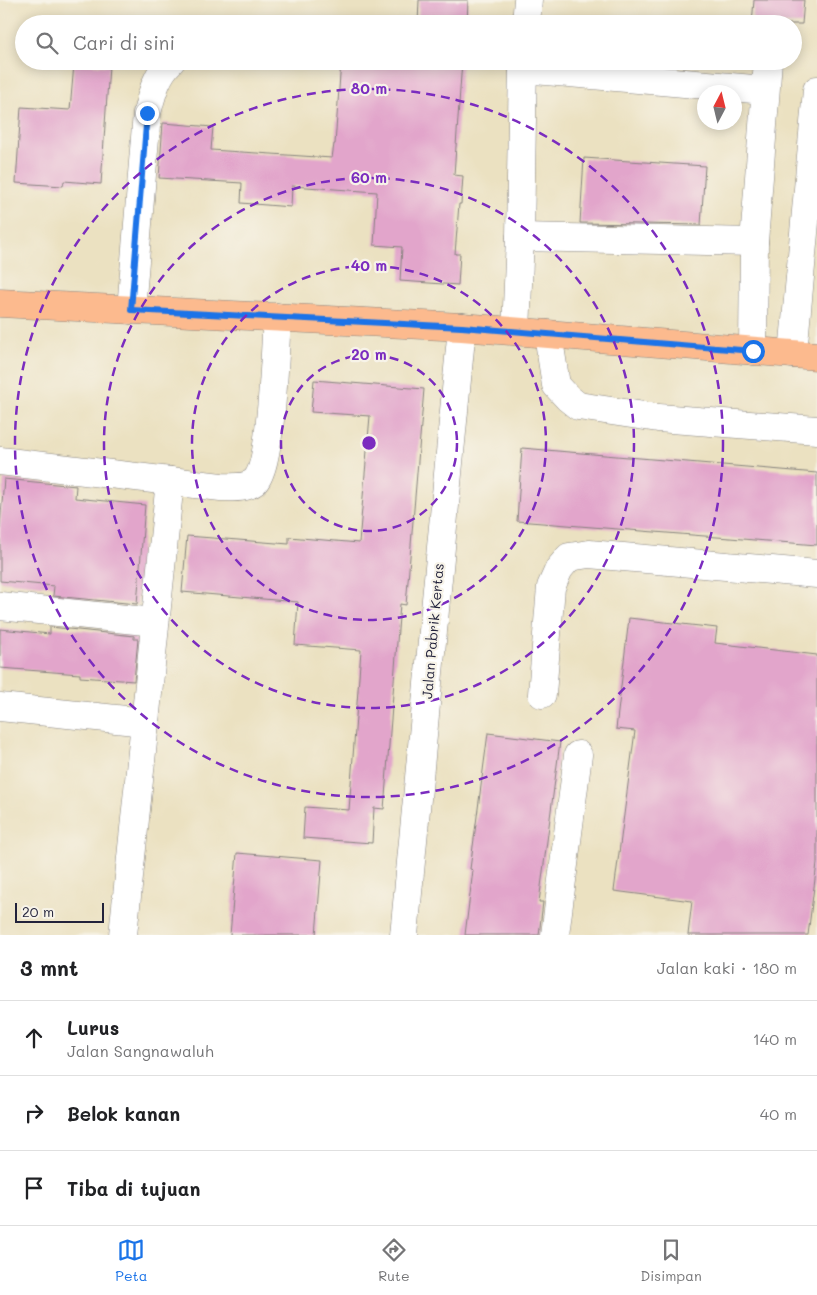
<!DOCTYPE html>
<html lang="id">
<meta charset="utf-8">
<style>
:root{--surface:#fff;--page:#f6f6f6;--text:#202124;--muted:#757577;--line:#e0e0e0;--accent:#1a73e8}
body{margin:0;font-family:Mali,sans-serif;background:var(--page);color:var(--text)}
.compass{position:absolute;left:697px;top:85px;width:45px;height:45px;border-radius:50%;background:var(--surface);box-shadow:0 2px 12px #0003;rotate:7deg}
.scale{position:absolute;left:15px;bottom:12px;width:89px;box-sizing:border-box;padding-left:5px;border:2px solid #22223b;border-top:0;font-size:14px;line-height:18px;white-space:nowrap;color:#22223b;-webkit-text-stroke:4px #f7f3e8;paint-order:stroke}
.stop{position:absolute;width:15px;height:15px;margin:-11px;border:4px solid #1a73e8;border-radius:50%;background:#fff}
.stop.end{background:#1a73e8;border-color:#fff;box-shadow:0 1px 5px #0008}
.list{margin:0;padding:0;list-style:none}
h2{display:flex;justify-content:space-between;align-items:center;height:65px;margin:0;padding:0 20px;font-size:21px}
h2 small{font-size:16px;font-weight:400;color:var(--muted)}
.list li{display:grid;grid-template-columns:32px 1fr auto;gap:15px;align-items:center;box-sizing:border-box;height:75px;padding:0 20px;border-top:1px solid var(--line)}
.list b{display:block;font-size:19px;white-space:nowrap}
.list p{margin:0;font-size:16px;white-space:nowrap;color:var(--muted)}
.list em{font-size:16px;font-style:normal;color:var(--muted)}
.icon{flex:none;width:28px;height:28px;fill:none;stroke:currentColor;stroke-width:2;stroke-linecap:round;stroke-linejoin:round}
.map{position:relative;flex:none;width:817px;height:935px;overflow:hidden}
.search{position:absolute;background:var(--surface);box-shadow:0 2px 12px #0003;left:15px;right:15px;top:15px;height:55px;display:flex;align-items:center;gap:12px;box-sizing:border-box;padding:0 18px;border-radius:28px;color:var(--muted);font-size:19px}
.sheet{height:290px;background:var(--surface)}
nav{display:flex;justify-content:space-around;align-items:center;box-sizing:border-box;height:70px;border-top:1px solid var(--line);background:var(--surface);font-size:14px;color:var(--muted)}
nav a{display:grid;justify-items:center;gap:2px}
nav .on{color:var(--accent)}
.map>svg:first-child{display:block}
.building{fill:#e2a5cb}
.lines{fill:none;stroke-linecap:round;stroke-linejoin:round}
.minor-casing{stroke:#86827e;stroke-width:29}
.major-casing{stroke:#86827e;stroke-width:29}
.minor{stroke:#fff;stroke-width:28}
.major{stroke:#fcba8e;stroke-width:28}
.route{stroke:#1a73e8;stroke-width:6}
.ring{fill:none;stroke:#7b2cbf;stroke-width:2.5;stroke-dasharray:9 6}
.labels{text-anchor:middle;stroke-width:4.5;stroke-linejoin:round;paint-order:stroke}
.street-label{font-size:14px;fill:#22223b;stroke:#f7f3e8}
.centre{fill:#7b2cbf;stroke:#f7f3e8;stroke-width:2.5}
.ring-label{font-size:15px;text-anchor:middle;font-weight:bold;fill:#7b2cbf;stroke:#f7f3e8;stroke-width:4.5;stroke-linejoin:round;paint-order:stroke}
</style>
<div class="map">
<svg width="817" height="935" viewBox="0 0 817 935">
<rect width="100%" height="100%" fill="#f7f3e8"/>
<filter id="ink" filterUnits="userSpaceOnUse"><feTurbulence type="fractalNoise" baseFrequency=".02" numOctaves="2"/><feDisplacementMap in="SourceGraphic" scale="10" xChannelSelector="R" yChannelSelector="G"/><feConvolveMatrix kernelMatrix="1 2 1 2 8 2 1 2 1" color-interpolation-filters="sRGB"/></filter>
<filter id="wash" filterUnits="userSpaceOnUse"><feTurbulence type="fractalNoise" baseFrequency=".0096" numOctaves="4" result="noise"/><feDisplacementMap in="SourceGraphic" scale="20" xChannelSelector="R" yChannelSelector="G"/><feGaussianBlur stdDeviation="1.12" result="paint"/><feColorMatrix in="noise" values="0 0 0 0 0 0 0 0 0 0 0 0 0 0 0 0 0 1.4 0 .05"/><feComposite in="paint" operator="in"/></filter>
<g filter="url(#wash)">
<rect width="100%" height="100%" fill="#ebe1c1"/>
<g id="blocks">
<g class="building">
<polygon points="419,0 468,0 467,24 418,24"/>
<polygon points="754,0 804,0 802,24 752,24"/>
<polygon points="341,61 462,61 454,175 463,176 461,204 459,204 455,254 460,254 458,285 400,281 402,247 374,245 377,192 292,186 291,207 241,203 242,183 159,178 163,123 213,127 211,150 332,158 334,144 335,144"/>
<polygon points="74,64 109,66 101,184 64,181 63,186 16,183 21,107 70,110"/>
<polygon points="584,158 705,166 701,225 580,223"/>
<polygon points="314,380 424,389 406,605 400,604 384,809 374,808 372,843 303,838 305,807 349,810 361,650 295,645 298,602 182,592 187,536 289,544 289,537 359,543 370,416 311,412"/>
<polygon points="522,448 817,473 817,545 517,521"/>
<polygon points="4,479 76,486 75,498 145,505 137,604 53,596 54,586 0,581 0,526"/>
<polygon points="629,618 717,628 715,643 817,655 817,863 808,935 688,935 692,901 614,891 635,731 616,729"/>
<polygon points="50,627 134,636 134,639 138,639 134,681 80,677 80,674 0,668 0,629 50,634"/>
<polygon points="488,733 560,742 539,902 543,902 539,935 465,935 473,870 470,869"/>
<polygon points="237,853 322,860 316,935 230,935"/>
</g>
</g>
</g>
<g filter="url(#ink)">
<use href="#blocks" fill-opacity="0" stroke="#86827e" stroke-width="1"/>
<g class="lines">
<g class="minor-casing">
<g id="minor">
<polyline points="526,24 528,0"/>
<polyline points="523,69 765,90"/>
<polyline points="520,237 754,242"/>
<path d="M 131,310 L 147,113 C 152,94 156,75 171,61"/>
<polyline points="516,331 520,237 523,61"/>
<polyline points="548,334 556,385 568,398 578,406 658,418 817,430"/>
<polyline points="753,351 754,242 768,61"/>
<polyline points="793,354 817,90"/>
<path d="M 0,461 L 221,487 C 231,487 245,489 254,482 C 272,467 275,346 277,317"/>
<polyline points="0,606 155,622"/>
<polyline points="542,694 551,587 559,569 569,557 589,554 817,574"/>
<polyline points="0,707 145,722"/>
<polyline points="123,935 170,481"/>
<polyline points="404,935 462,327"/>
<polyline points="555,935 578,755"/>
</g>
</g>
<g class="major-casing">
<polyline id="major" points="0,303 462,327 817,356"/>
</g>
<use href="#minor" class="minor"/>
<use href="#major" class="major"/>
</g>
</g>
<g class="lines" filter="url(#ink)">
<polyline class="route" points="147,113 131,310 462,327 753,351"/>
</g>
<g class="ring">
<circle cx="369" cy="443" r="88"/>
<circle cx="369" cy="443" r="177"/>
<circle cx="369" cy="443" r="265"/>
<circle cx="369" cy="443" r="354"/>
</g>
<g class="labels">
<g class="street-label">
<text transform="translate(433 631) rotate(-85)" y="5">Jalan Pabrik Kertas</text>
</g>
</g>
<circle cx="369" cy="443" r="8" class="centre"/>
<g class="ring-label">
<text x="369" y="94">80 m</text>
<text x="369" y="183">60 m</text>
<text x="369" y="271">40 m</text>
<text x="369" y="360">20 m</text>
</g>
</svg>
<svg class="compass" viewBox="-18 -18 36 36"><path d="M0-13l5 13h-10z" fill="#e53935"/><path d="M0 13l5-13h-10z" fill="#757577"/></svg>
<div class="scale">20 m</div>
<div class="stop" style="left:753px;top:351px"></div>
<div class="stop end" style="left:147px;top:113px"></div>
<div class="search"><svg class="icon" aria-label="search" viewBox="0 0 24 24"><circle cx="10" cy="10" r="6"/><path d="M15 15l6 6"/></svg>Cari di sini</div>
</div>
<section class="sheet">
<h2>3 mnt<small>Jalan kaki · 180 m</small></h2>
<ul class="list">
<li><svg class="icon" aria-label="ahead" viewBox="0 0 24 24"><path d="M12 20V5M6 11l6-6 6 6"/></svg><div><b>Lurus</b><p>Jalan Sangnawaluh</p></div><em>140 m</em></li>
<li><svg class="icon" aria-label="right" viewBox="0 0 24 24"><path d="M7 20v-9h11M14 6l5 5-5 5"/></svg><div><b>Belok kanan</b></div><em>40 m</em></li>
<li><svg class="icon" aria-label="arrive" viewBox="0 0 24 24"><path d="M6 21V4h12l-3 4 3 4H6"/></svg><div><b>Tiba di tujuan</b></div></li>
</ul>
</section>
<nav>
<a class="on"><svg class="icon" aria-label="map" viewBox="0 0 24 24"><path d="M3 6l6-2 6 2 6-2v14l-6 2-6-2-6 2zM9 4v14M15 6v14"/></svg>Peta</a>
<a><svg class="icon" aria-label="directions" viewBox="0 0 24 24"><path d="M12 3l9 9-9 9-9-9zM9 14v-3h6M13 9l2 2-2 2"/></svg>Rute</a>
<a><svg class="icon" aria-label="saved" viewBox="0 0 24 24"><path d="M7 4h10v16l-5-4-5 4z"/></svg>Disimpan</a>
</nav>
